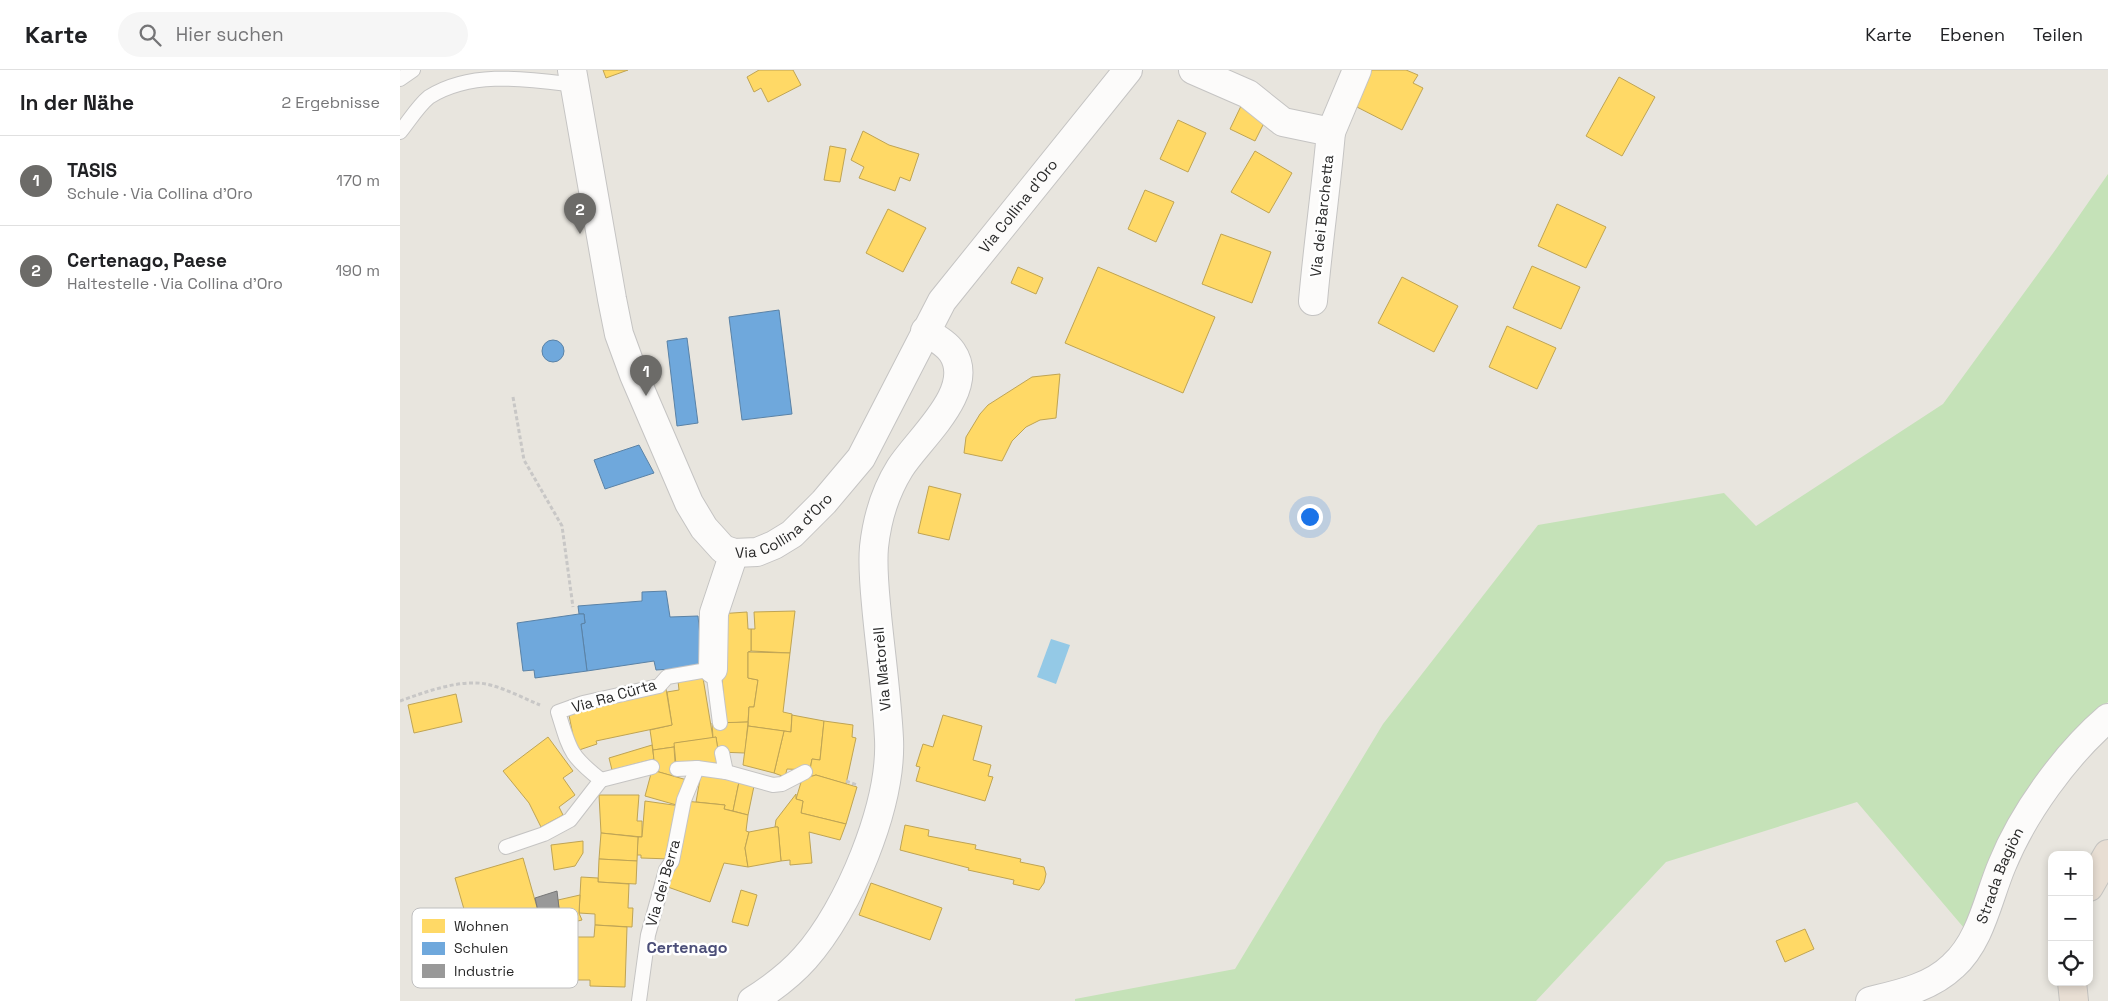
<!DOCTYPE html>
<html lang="de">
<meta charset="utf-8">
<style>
:root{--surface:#fff;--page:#f6f6f6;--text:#202124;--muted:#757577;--line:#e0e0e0;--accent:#6c6b68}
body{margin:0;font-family:"Space Grotesk",sans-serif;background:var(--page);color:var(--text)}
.controls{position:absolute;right:15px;bottom:15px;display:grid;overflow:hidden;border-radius:10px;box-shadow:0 2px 8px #0003}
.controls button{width:45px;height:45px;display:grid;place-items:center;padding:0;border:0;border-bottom:1px solid var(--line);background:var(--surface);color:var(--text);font:25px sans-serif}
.you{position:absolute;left:909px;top:446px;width:18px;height:18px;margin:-12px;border:4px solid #fff;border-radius:50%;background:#1a73e8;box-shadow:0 0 0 8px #1a73e833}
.badge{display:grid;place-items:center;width:32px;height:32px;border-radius:50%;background:var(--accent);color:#fff;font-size:16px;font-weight:700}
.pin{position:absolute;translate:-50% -41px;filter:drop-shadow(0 1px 2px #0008)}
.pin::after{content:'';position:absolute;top:26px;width:18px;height:15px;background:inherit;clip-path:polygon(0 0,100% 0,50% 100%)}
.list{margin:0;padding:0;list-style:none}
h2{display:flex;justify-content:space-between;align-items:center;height:65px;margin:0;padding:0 20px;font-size:21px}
h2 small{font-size:16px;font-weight:400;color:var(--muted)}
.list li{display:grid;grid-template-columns:32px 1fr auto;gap:15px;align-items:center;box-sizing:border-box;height:90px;padding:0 20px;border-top:1px solid var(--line)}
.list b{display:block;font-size:19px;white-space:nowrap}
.list p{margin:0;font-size:16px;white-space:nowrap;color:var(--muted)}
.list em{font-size:16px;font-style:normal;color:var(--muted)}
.icon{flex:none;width:28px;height:28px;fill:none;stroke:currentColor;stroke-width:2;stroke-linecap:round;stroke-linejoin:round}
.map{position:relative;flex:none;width:1708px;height:931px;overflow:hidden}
header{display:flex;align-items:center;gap:30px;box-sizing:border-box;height:70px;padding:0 25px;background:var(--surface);border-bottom:1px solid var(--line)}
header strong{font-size:24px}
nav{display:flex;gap:28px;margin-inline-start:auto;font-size:18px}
.search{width:350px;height:45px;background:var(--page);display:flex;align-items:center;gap:12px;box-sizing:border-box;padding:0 18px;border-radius:28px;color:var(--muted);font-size:19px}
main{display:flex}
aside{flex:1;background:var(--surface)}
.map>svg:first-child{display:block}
.green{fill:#c5e2b8}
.water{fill:#94c9e6}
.homes{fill:#ffd966;stroke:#bfa454}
.schools{fill:#6fa8dc;stroke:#5a82a6}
.industry{fill:#999;stroke:#777}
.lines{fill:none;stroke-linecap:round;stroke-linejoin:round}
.lane-casing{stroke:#c5c4c3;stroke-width:16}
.street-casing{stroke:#c5c4c3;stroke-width:30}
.secondary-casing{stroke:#c5c4c3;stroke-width:30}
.highway-casing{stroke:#c4c3c0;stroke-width:30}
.path{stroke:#c8c7c6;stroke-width:3;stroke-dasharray:4 2.5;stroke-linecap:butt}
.lane{stroke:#fcfbfa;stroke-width:14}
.street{stroke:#fcfbfa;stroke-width:28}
.secondary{stroke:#fcfbfa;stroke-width:28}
.highway{stroke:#e8ded3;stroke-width:28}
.labels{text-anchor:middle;stroke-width:5;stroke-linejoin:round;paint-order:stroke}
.street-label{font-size:15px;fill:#292929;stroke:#fff}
.neighbourhood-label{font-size:16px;font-weight:bold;fill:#4b4e78;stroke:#fff}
.key{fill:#fff;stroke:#bfbfbf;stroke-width:1}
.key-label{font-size:14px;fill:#292929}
</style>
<header>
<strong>Karte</strong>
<div class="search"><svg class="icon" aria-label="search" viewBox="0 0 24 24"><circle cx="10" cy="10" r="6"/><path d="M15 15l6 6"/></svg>Hier suchen</div>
<nav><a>Karte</a><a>Ebenen</a><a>Teilen</a></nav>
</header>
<main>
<aside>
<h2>In der Nähe<small>2 Ergebnisse</small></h2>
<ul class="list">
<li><span class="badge">1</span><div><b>TASIS</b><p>Schule · Via Collina d'Oro</p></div><em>170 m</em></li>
<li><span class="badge">2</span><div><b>Certenago, Paese</b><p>Haltestelle · Via Collina d'Oro</p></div><em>190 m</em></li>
</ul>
</aside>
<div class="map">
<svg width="1708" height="931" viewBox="0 0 1708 931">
<rect width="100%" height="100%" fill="#e8e5de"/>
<polygon class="green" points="1708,104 1708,632 1694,643 1595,777 1564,858 1457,732 1266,792 1136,931 675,931 675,929 835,899 983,654 1138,455 1324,423 1356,456 1543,334 1656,179"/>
<polygon class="water" points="651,569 670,575 656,614 637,607"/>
<g class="homes">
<polygon points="203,0 228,0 206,8"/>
<polygon points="359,0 393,0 401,15 368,32 361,18 354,22 347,7"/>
<polygon points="969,0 1006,0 1018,5 1013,13 1023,18 1002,60 953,35"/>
<polygon points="1219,7 1255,27 1222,86 1186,66"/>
<polygon points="841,36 867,47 855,71 830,59"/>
<polygon points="778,50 806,63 788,102 760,89"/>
<polygon points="463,61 489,75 519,84 510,111 500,107 495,121 459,108 464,97 451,90"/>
<polygon points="430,76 446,79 440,112 424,110"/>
<polygon points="855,81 892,103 869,143 831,122"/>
<polygon points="745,120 774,132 756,172 728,159"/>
<polygon points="1157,134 1206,157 1186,198 1138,176"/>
<polygon points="488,139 526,158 503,202 466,183"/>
<polygon points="821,164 871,182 852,233 802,214"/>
<polygon points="1132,196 1180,217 1161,259 1113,238"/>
<polygon points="618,197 643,208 636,224 611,213"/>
<polygon points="698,197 815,247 783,323 665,273"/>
<polygon points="1002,207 1058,236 1034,282 978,253"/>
<polygon points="1107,256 1156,278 1137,319 1089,297"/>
<polygon points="660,304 656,348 640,350 626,357 612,371 602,391 564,383 566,367 580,344 588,335 632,307"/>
<polygon points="529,416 561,424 549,470 518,463"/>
<polygon points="395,541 390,583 351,581 351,559 355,559 354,542"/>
<polygon points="347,542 348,559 351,559 351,581 348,582 348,608 358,610 354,637 349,637 348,652 325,653 318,544"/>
<polygon points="348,582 390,583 383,642 392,644 391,662 348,656 349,637 354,637 358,610 348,608"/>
<polygon points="303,608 313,668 276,673 274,677 253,680 250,660 272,655 267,622 279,620 278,611"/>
<polygon points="266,619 272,655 196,671 197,674 176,681 169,645 188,640 186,635"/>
<polygon points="56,624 62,652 14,663 8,635"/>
<polygon points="392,645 424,651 420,690 412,689 410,700 387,699 385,707 374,703 384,661 391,662"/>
<polygon points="543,645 582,656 573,690 591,695 588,706 593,707 585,731 516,711 520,697 516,696 523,674 533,677"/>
<polygon points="424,651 453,655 452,667 456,668 446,714 416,705 403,709 410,700 412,689 420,690"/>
<polygon points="348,652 345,683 318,682 316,667 313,668 312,653"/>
<polygon points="348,656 384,661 374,703 343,695"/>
<polygon points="148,667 173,701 163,708 175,725 159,737 163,745 141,757 129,733 103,701"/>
<polygon points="316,667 320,693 276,695 274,673"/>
<polygon points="252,675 254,689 212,700 209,688"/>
<polygon points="274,677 276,707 252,700 254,691 253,680"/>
<polygon points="252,700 287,710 280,736 245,726"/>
<polygon points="305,702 339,712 333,741 324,739 325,735 296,732 300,709"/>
<polygon points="416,705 457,717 446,754 401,743 403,731 396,729 402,709"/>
<polygon points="339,712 354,716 348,745 333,741"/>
<polygon points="396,724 396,729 403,731 401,743 446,754 440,770 409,762 412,793 390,795 390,790 381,791 378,757 375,757 376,750"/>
<polygon points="199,725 239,725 237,751 242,751 242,767 201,763"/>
<polygon points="245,731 280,736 271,789 241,788 241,785 237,785 238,767 242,767"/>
<polygon points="285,731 325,735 324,739 348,745 346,761 349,762 345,778 348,797 324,793 310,832 265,816"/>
<polygon points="505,755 529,760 528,766 576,775 575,779 621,789 620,792 644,797 646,804 644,813 639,820 613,814 614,810 568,800 569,798 500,780"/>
<polygon points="375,757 378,757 381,791 348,797 345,778 349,762"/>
<polygon points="201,763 238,767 237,791 199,789"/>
<polygon points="183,771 183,783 175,796 154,800 151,775"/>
<polygon points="123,788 138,841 70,860 55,808"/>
<polygon points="199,789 237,791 236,814 198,812"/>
<polygon points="181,807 198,808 198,812 229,814 228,838 233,838 232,857 195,855 195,844 179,843"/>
<polygon points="471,813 542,838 530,870 459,845"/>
<polygon points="341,820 357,825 348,856 332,852"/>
<polygon points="180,825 179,843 182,850 161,855 158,830"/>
<polygon points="195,855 227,857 225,917 190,916 190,910 173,910 175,867 194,867"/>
<polygon points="1405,859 1414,879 1385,892 1376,871"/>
</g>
<g class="schools">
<polygon points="379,240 392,344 342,350 329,247"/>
<polygon points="287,268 298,353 277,356 267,271"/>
<circle cx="153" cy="281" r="11"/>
<polygon points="239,375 254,403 205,419 194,390"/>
<polygon points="266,521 270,547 298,546 303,597 256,600 254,591 187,601 181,554 185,553 184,544 179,544 178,536 242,531 242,522"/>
<polygon points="179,544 184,544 185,553 181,554 187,601 135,608 134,600 123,601 117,553"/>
</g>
<polygon class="industry" points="157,821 161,855 135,861 129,843 138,841 135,828"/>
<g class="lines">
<g class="lane-casing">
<g id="lane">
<polyline points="0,9 13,0"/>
<path d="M 0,62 C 9,51 18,36 29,27 C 72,0 126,9 176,15"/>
<polyline points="277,699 297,698"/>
<polyline points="326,702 373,715 382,714 405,702"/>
<polyline points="201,710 252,697"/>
<path d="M 106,777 L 144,764 L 170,750 L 201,710 C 169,685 170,680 158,642 L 183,633 L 259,616 L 267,607 L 313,599 L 320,653"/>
<polyline points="239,931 248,865 266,800 272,791 284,730 297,698 326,702 322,683"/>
</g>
</g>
<g class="street-casing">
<g id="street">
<path d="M 793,0 L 848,24 L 883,52 L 931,62 C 926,119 918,174 913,231"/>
<polyline points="931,62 957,0"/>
<polyline points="313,599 314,543 334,483"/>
<path d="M 352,931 C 371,919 390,905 405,888 C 449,839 492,735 489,669 C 487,628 481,586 477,545 C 475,522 472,499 474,477 C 477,449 485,422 500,398 C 518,369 578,320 552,282 C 546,273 534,267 525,261"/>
<path id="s1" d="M 1470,931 C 1499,924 1530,918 1553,896 C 1581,871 1588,828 1602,795 C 1623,743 1666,684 1708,648"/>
</g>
</g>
<g class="secondary-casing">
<g id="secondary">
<path id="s2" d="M 172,0 L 212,229 L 219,264 L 234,305 L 289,433 L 304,458 L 323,479 L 334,483 L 357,482 L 374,475 L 392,464 L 424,432 L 461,388 L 542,231 L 728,0"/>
</g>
</g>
<g class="highway-casing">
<g id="highway">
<polyline points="1689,817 1708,784"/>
<polyline points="1672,912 1674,931"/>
</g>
</g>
<g class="path">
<polyline points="113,327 124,390 162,456 173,537"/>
<path d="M 0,631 C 25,622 60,609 86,614 C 105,618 123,628 140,635"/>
<polyline points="446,711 457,715"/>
</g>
<use href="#lane" class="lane"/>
<use href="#street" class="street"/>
<use href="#secondary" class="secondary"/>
<use href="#highway" class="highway"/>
</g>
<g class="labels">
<g class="street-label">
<text dy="5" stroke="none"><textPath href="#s2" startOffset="984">Via Collina d'Oro</textPath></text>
<text transform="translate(922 146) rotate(-84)" y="5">Via dei Barchetta</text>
<text dy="5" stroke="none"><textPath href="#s2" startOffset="579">Via Collina d'Oro</textPath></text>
<text transform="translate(482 599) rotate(-95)" y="5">Via Matorèll</text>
<text transform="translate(214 626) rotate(-16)" y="5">Via Ra Cürta</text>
<text dy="5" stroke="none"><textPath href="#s1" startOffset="194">Strada Bagiòn</textPath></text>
<text transform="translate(263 813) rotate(-74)" y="5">Via dei Berra</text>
</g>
<g class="neighbourhood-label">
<text x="287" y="883">Certenago</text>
</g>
</g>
<rect x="12" y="838" width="166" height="80" rx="8" class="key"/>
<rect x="22" y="849" width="23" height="14" fill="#ffd966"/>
<rect x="22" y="872" width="23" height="13" fill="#6fa8dc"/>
<rect x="22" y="894" width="23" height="14" fill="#999"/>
<g class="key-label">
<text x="54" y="861">Wohnen</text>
<text x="54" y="883">Schulen</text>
<text x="54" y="906">Industrie</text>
</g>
</svg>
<div class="controls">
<button>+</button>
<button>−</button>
<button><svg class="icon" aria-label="locate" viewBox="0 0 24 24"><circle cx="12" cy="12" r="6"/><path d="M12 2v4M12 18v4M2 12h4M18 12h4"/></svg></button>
</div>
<div class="you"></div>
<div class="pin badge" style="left:246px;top:326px">1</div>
<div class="pin badge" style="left:180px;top:164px">2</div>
</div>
</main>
